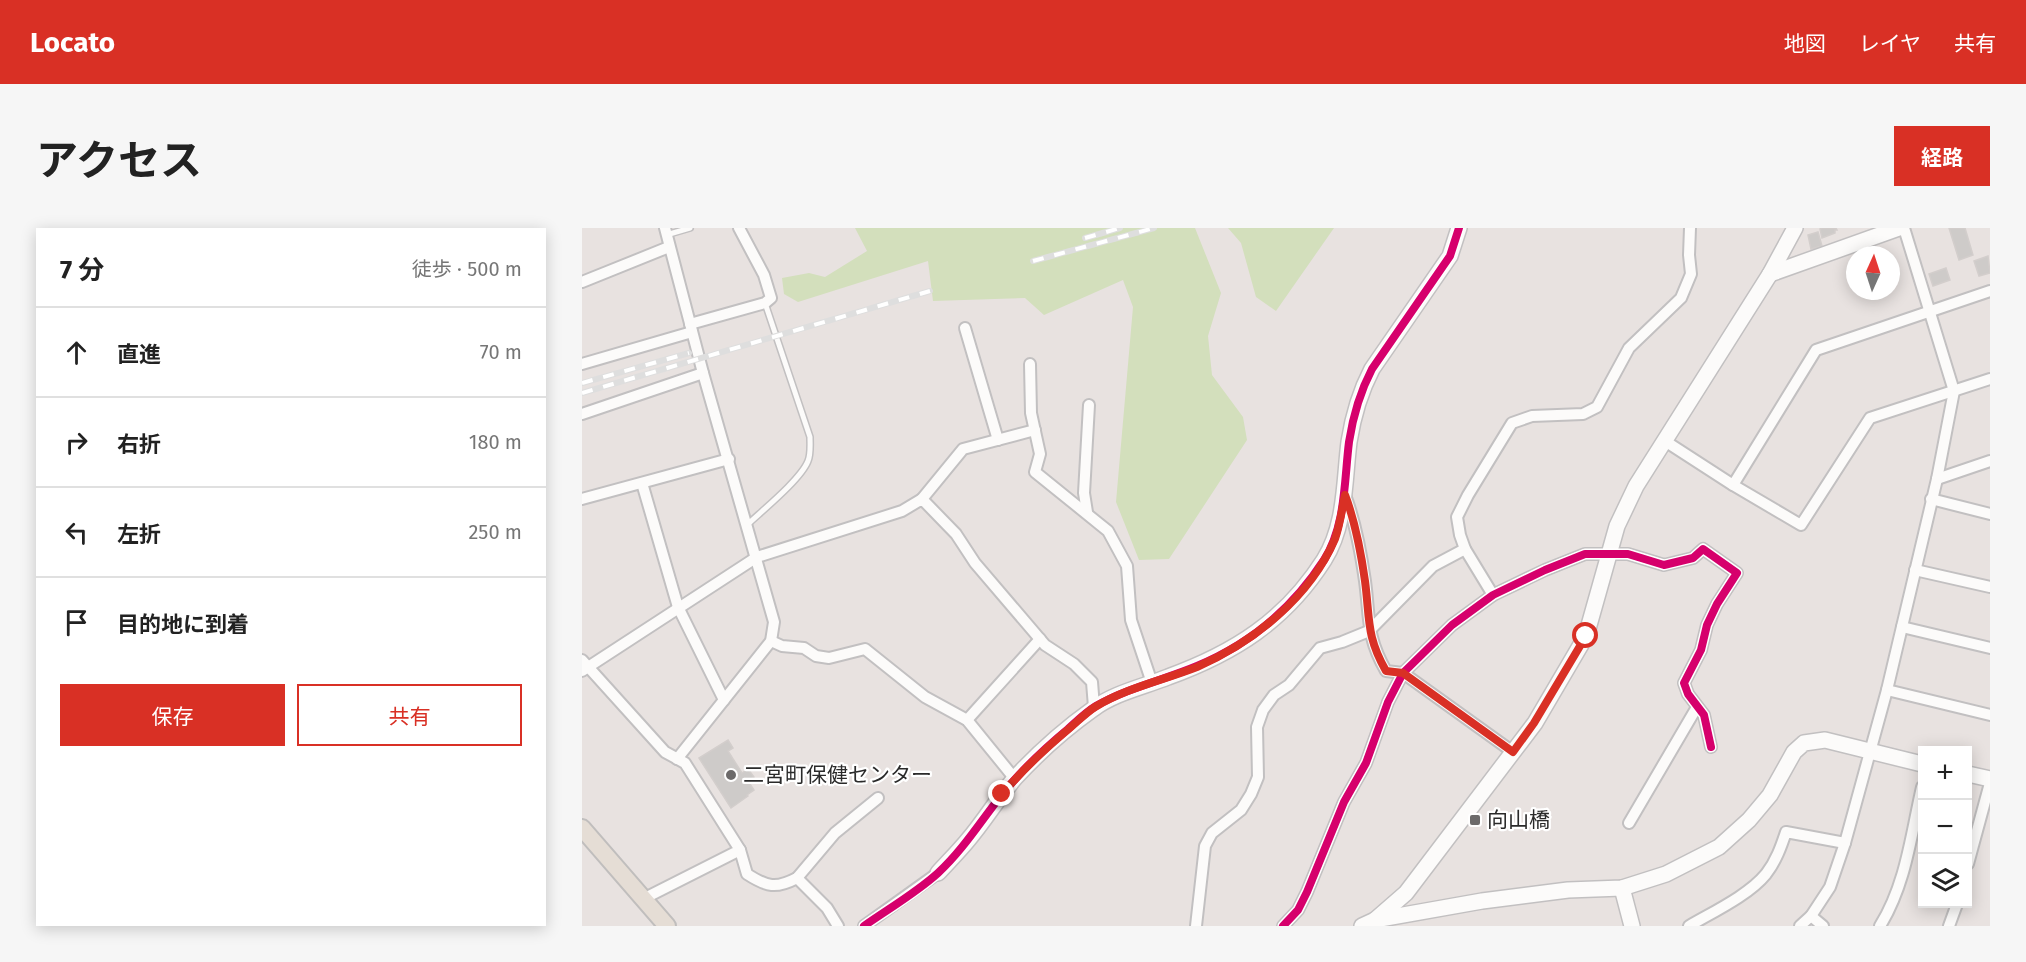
<!DOCTYPE html>
<html lang="ja">
<meta charset="utf-8">
<style>
:root{--surface:#fff;--page:#f6f6f6;--text:#222;--muted:#767676;--line:#e0e0e0;--accent:#d93025}
body{margin:0;font-family:"Fira Sans","Noto Sans JP",sans-serif;background:var(--page);color:var(--text)}
.controls{position:absolute;right:18px;bottom:18px;display:grid;overflow:hidden;border-radius:0px;box-shadow:0 3px 15px #0003}
.controls button{width:54px;height:54px;display:grid;place-items:center;padding:0;border:0;border-bottom:2px solid var(--line);background:var(--surface);color:var(--text);font:30px sans-serif}
.compass{position:absolute;left:1264px;top:18px;width:54px;height:54px;border-radius:50%;background:var(--surface);box-shadow:0 3px 15px #0003;rotate:3deg}
.stop{position:absolute;width:18px;height:18px;margin:-14px;border:4px solid #d93025;border-radius:50%;background:#fff}
.stop.end{background:#d93025;border-color:#fff;box-shadow:0 2px 6px #0008}
.list{margin:0;padding:0;list-style:none}
h2{display:flex;justify-content:space-between;align-items:center;height:78px;margin:0;padding:0 24px;font-size:26px}
h2 small{font-size:20px;font-weight:400;color:var(--muted)}
.list li{display:grid;grid-template-columns:39px 1fr auto;gap:18px;align-items:center;box-sizing:border-box;height:90px;padding:0 24px;border-top:2px solid var(--line)}
.list b{display:block;font-size:22px;white-space:nowrap}
.list em{font-size:20px;font-style:normal;color:var(--muted)}
.actions{display:flex;gap:12px;padding:18px 24px}
.actions a{flex:1;padding:14px 0;border:2px solid var(--accent);border-radius:0px;text-align:center;font-size:21px;color:var(--accent)}
.actions .main{background:var(--accent);color:#fff}
.icon{flex:none;width:33px;height:33px;fill:none;stroke:currentColor;stroke-width:2;stroke-linecap:round;stroke-linejoin:round}
.map{position:relative;flex:none;width:1408px;height:698px;overflow:hidden;border-radius:0px}
header{display:flex;align-items:center;gap:36px;box-sizing:border-box;height:84px;padding:0 30px;background:var(--accent);color:#fff}
header strong{font-size:28px}
nav{display:flex;gap:33px;margin-inline-start:auto;font-size:21px}
.intro{display:flex;align-items:center;justify-content:space-between;box-sizing:border-box;height:144px;padding:0 36px}
h1{margin:0;font-size:42px}
.button{padding:15px 27px;border-radius:0px;background:var(--accent);color:#fff;font-size:21px;font-weight:700}
main{display:flex;gap:36px;padding:0 36px}
aside{flex:1;background:var(--surface);border-radius:0px;box-shadow:0 3px 15px #0003}
.map>svg:first-child{display:block}
.green{fill:#d3dfbc}
.building{fill:#cecbc9;stroke:#d3cecc;stroke-width:1.5}
.lines{fill:none;stroke-linecap:round;stroke-linejoin:round}
.lane-casing{stroke:#c2c0c1;stroke-width:8}
.street-casing{stroke:#c2c0c1;stroke-width:14}
.secondary-casing{stroke:#c2c0c1;stroke-width:18}
.primary-casing{stroke:#c0bebd;stroke-width:20}
.lane{stroke:#fcfbfa;stroke-width:5}
.street{stroke:#fcfbfa;stroke-width:10}
.secondary{stroke:#fcfbfa;stroke-width:15}
.primary{stroke:#e5ddd5;stroke-width:16}
.rail-casing{stroke:#dedede;stroke-width:6}
.rail{stroke:#fff;stroke-width:4;stroke-dasharray:11;stroke-linecap:butt}
.cycleway-casing{stroke:#fff;stroke-width:11}
.cycleway{stroke:#d6006c;stroke-width:8}
.route{stroke:#d93025;stroke-width:8}
.poi-dot{fill:#6c6a6a;stroke:#fff;stroke-width:2}
.labels{text-anchor:middle;stroke-width:4.5;stroke-linejoin:round;paint-order:stroke}
.poi-label{font-size:21px;fill:#2a2a2a;stroke:#fff;text-anchor:start}
</style>
<header>
<strong>Locato</strong>
<nav><a>地図</a><a>レイヤ</a><a>共有</a></nav>
</header>
<div class="intro"><h1>アクセス</h1><a class="button">経路</a></div>
<main>
<aside>
<h2>7 分<small>徒歩 · 500 m</small></h2>
<ul class="list">
<li><svg class="icon" aria-label="ahead" viewBox="0 0 24 24"><path d="M12 20V5M6 11l6-6 6 6"/></svg><div><b>直進</b></div><em>70 m</em></li>
<li><svg class="icon" aria-label="right" viewBox="0 0 24 24"><path d="M7 20v-9h11M14 6l5 5-5 5"/></svg><div><b>右折</b></div><em>180 m</em></li>
<li><svg class="icon" aria-label="left" viewBox="0 0 24 24"><path d="M17 20v-9H6M10 6l-5 5 5 5"/></svg><div><b>左折</b></div><em>250 m</em></li>
<li><svg class="icon" aria-label="arrive" viewBox="0 0 24 24"><path d="M6 21V4h12l-3 4 3 4H6"/></svg><div><b>目的地に到着</b></div></li>
</ul>
<div class="actions"><a class="main">保存</a><a>共有</a></div>
</aside>
<div class="map">
<svg width="1408" height="698" viewBox="0 0 1408 698">
<rect width="100%" height="100%" fill="#e8e2e0"/>
<g class="green">
<polygon points="273,0 613,0 639,65 626,108 630,147 661,189 665,212 587,331 557,332 534,274 551,79 541,52 462,87 443,70 351,73 346,33 216,74 202,66 200,50 227,45 243,49 285,23"/>
<polygon points="646,0 752,0 694,83 674,69 659,15"/>
</g>
<g class="building">
<polygon points="1240,0 1254,0 1255,2 1253,2 1253,5 1240,10 1238,1"/>
<polygon points="1367,0 1383,0 1391,27 1377,32"/>
<polygon points="1236,4 1240,18 1229,21 1226,7"/>
<polygon points="1406,28 1408,45 1397,48 1392,33"/>
<polygon points="1364,40 1368,52 1351,58 1347,46"/>
<polygon points="146,512 151,520 146,523 160,545 166,541 172,549 166,553 172,562 165,567 166,568 149,580 117,530"/>
</g>
<g class="lines">
<g class="lane-casing">
<g id="lane">
<polyline points="84,7 108,0"/>
<path d="M 166,296 C 181,282 219,251 226,233 C 229,226 228,216 228,209 L 183,75"/>
</g>
</g>
<g class="street-casing">
<g id="street">
<polyline points="83,0 121,145 192,394 189,413 95,531"/>
<polyline points="0,54 87,19"/>
<polyline points="108,96 183,75 189,70 182,47 157,0"/>
<polyline points="383,100 416,212"/>
<polyline points="0,136 110,104"/>
<polyline points="448,136 449,185 458,226 453,244 526,303 545,338 549,392 570,455"/>
<polyline points="0,186 121,145"/>
<polyline points="1083,213 1151,257 1234,122 1408,63"/>
<polyline points="1355,251 1408,233"/>
<polyline points="60,255 96,379 142,472"/>
<polyline points="1151,257 1219,297 1288,190 1408,151"/>
<path d="M 763,267 C 773,293 779,325 783,353 C 788,390 784,408 804,443 L 821,445 L 931,524"/>
<polyline points="0,271 147,231"/>
<polyline points="340,271 381,221 453,202"/>
<polyline points="1349,271 1408,286"/>
<polyline points="505,284 502,265 507,177"/>
<polyline points="1333,342 1408,359"/>
<polyline points="911,367 883,321 878,307 875,289 886,267 930,195 950,188 1001,186 1015,179 1047,120 1099,70 1109,46 1107,27 1108,0"/>
<polyline points="1320,399 1408,420"/>
<polyline points="189,413 200,418 222,420 234,428 247,430 283,421 343,469 385,492 433,551"/>
<polyline points="0,432 83,524 103,535 158,622 61,671"/>
<polyline points="0,443 175,329 320,283 340,271 374,306 393,335 463,417 492,436 510,454 512,479"/>
<polyline points="1305,462 1408,487"/>
<polyline points="385,492 458,411"/>
<polyline points="1047,595 1115,479"/>
<path d="M 158,622 L 165,646 C 185,659 194,661 215,650 L 245,680 L 256,698"/>
<polyline points="1386,636 1408,555"/>
<polyline points="215,650 253,605 296,570"/>
<polyline points="1229,688 1241,698"/>
<polyline points="282,698 356,645"/>
<polyline points="614,698 623,618 630,605 659,582 669,566 676,549 675,499 681,482 692,467 707,457 738,420 760,414 787,403 851,338 883,321"/>
<polyline points="701,698 716,682 725,664 762,574 784,535 806,474 821,445 870,397 911,367 963,342 1003,326 1046,326 1082,337 1111,330 1121,321 1155,345 1135,376 1125,397 1119,422 1102,455 1106,466 1122,487 1129,519"/>
<path d="M 1107,698 C 1131,684 1167,667 1184,646 C 1194,633 1199,619 1204,604 L 1263,615"/>
<polyline points="1218,698 1229,688 1248,659 1263,615 1305,462 1355,251 1372,163 1322,0"/>
<path d="M 1298,698 C 1324,656 1329,607 1340,559"/>
<polyline points="1367,698 1375,676"/>
</g>
</g>
<g class="secondary-casing">
<g id="secondary">
<polyline points="1188,46 1317,0"/>
<polyline points="1386,546 1408,551"/>
<path d="M 356,645 C 366,634 377,623 386,612 C 403,592 416,570 433,550 C 456,525 483,501 511,481 C 532,465 561,459 586,449 C 652,425 703,393 742,332 C 764,297 762,254 767,214 C 771,188 778,164 790,141 L 868,28 L 877,0"/>
<polyline points="1040,660 1050,698"/>
<polyline points="793,692 900,673 986,662 1040,660 1084,646 1137,619 1167,592 1188,567 1212,524 1222,515 1243,512 1340,536"/>
<polyline points="780,698 793,692 824,665 953,495 1004,408 1035,298 1054,258 1188,46 1213,0"/>
</g>
</g>
<g class="primary-casing">
<polyline id="primary" points="0,600 85,698"/>
</g>
<use href="#lane" class="lane"/>
<use href="#street" class="street"/>
<use href="#secondary" class="secondary"/>
<use href="#primary" class="primary"/>
<g class="rail-casing">
<g id="rail">
<polyline points="503,10 538,0"/>
<polyline points="451,33 572,0"/>
<polyline points="0,155 107,125"/>
<polyline points="0,165 348,63"/>
</g>
</g>
<use href="#rail" class="rail"/>
<g class="cycleway-casing">
<g id="cycleway">
<path d="M 282,698 C 306,681 334,665 356,645 C 382,621 400,591 422,564 C 441,541 463,520 486,501 C 495,493 504,484 514,478 C 545,460 582,452 615,438 C 668,416 711,380 742,332 C 764,297 762,254 767,214 C 771,188 778,164 790,141 L 868,28 L 877,0"/>
<polyline points="701,698 716,682 725,664 762,574 784,535 806,474 821,445 870,397 911,367 963,342 1003,326 1046,326 1082,337 1111,330 1121,321 1155,345 1135,376 1125,397 1119,422 1102,455 1106,466 1122,487 1129,519"/>
</g>
</g>
<use href="#cycleway" class="cycleway"/>
</g>
<g class="lines">
<path class="route" d="M 420,566 C 441,541 464,520 489,499 C 497,492 505,484 513,479 C 544,460 582,452 615,439 C 672,414 728,369 753,311 C 758,297 760,281 763,267 C 773,293 779,325 783,353 C 788,391 784,408 804,443 L 821,445 L 931,524 L 952,495 L 1004,408"/>
</g>
<g class="poi-dot">
<circle cx="149" cy="547" r="6"/>
<rect x="887" y="586" width="12" height="12" rx="3"/>
</g>
<g class="labels">
<g class="poi-label">
<text x="161" y="554">二宮町保健センター</text>
<text x="905" y="599">向山橋</text>
</g>
</g>
</svg>
<div class="controls">
<button>+</button>
<button>−</button>
<button><svg class="icon" aria-label="layers" viewBox="0 0 24 24"><path d="M12 4l9 5-9 5-9-5zM3 14l9 5 9-5"/></svg></button>
</div>
<svg class="compass" viewBox="-18 -18 36 36"><path d="M0-13l5 13h-10z" fill="#e53935"/><path d="M0 13l5-13h-10z" fill="#767676"/></svg>
<div class="stop" style="left:1004px;top:408px"></div>
<div class="stop end" style="left:420px;top:566px"></div>
</div>
</main>
